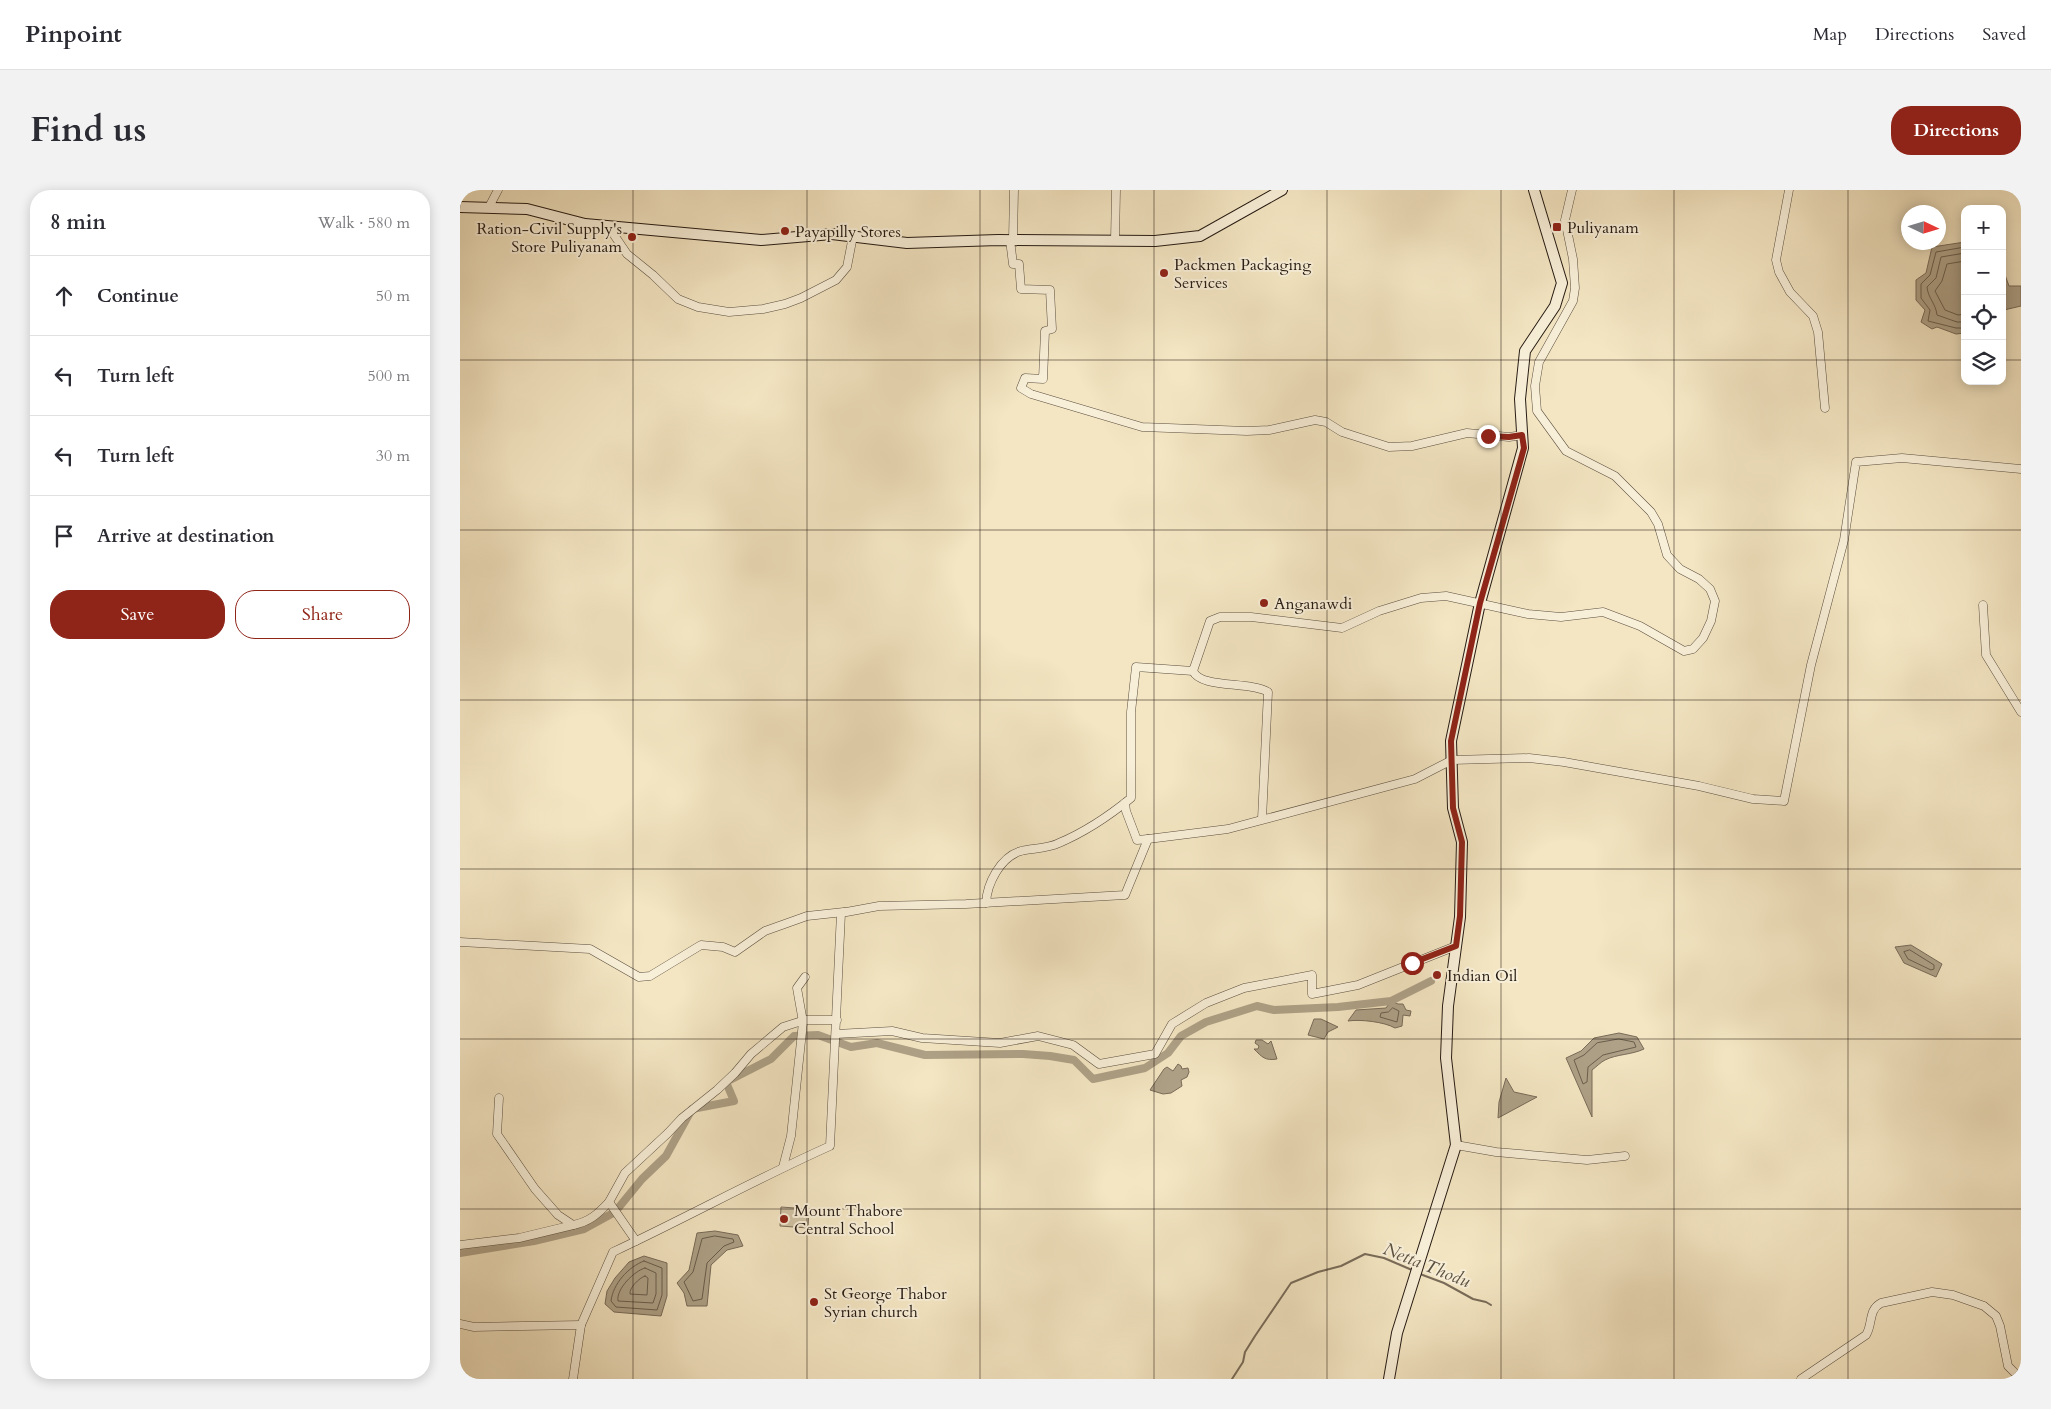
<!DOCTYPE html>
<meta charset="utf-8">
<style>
:root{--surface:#fff;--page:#f2f2f3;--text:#2b2b33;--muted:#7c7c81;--line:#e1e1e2;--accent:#8f2418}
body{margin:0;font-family:Cardo,serif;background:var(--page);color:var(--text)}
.controls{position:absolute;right:15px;top:15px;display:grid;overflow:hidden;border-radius:10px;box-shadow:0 2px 12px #0003}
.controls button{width:45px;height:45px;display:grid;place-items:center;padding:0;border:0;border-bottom:1px solid var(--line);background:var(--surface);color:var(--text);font:25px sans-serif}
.compass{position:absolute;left:1441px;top:15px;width:45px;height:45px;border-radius:50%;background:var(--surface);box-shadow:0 2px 12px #0003;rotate:94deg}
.stop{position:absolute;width:15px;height:15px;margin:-11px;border:4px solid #8f2418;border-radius:50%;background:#fff}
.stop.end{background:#8f2418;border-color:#fff;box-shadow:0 1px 5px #0008}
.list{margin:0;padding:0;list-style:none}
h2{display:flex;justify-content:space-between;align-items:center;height:65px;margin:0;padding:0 20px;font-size:21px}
h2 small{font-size:16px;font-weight:400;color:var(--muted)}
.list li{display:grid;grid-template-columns:32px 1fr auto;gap:15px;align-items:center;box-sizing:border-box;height:80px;padding:0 20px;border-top:1px solid var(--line)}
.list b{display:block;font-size:19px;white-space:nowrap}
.list em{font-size:16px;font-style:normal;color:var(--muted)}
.actions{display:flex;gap:10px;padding:15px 20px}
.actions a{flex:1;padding:11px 0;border:1px solid var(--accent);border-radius:20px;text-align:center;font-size:18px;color:var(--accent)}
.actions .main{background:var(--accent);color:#fff}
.icon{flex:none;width:28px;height:28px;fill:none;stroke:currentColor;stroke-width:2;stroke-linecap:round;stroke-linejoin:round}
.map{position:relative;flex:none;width:1561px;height:1189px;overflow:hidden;border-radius:20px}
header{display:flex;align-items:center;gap:30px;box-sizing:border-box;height:70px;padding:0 25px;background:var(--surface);border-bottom:1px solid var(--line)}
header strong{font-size:24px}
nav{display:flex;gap:28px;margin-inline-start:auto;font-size:18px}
.intro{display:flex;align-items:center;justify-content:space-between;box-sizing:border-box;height:120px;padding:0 30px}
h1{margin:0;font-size:35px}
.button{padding:12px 22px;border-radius:20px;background:var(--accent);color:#fff;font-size:18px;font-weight:700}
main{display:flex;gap:30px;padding:0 30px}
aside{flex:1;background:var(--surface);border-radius:20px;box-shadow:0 2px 12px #0003}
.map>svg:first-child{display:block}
.green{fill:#d1c3a5;stroke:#7c6f5c}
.water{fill:#aea187;stroke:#786b59}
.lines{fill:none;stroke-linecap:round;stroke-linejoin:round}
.shore{stroke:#6a5e4d;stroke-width:1}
.stream{stroke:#786b59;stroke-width:2}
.canal{stroke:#aea187;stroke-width:8}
.minor-casing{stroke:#5a4e3f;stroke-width:9}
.secondary-casing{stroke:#261b13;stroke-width:12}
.minor{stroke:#f8efd8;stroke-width:8}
.secondary{stroke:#f8efd8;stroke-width:10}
.route{stroke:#8f2418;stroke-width:6}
.grid{fill:none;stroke:#261b13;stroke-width:1;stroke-opacity:0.55}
.poi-dot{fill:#8f2418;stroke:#f8efd8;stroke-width:2}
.labels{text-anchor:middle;stroke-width:4;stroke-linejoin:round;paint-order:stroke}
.poi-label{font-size:16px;fill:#261b13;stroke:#f8efd8;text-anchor:start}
.water-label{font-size:18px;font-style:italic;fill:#5c5141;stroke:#f8efd8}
</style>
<header>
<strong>Pinpoint</strong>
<nav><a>Map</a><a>Directions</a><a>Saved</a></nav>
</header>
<div class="intro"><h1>Find us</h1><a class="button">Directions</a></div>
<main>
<aside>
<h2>8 min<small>Walk · 580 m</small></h2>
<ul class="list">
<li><svg class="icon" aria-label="ahead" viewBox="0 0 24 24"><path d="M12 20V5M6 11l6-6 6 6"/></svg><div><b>Continue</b></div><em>50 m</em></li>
<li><svg class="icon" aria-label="left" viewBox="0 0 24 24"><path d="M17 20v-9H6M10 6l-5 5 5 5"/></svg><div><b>Turn left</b></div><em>500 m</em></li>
<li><svg class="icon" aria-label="left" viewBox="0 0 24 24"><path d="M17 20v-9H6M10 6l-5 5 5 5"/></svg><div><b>Turn left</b></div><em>30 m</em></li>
<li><svg class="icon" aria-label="arrive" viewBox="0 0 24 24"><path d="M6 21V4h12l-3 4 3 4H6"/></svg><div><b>Arrive at destination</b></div></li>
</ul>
<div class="actions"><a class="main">Save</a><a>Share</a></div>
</aside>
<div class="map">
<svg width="1561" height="1189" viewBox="0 0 1561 1189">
<rect width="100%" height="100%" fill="#f4e6c3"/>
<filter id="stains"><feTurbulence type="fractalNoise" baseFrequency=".004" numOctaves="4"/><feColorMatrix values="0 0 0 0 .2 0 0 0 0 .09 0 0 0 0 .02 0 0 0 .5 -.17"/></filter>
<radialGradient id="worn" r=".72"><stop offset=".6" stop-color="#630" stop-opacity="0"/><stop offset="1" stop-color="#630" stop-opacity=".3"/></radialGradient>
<polygon class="green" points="321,1017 349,1019 348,1038 320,1036"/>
<g class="water">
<polygon points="1505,52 1505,143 1496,144 1477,137 1472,139 1461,132 1465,120 1456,110 1456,90 1466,83 1472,57"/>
<polygon points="1542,85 1545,85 1549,96 1561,96 1561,116 1544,120 1542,125"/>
<polygon points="1451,755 1482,774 1476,787 1444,773 1435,757"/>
<path d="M 931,811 L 938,814 L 943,814 L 946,820 L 951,821 L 950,826 L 943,825 L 942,836 L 935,838 C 925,832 900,829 888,831 L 896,820 L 926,818 Z"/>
<polygon points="854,829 861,829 878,837 868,842 864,849 848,845"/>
<path d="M 1159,843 L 1177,847 L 1184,859 C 1171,865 1157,864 1145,870 C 1141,872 1136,877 1132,880 L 1132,927 L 1106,868 L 1121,861 L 1134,848 Z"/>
<path d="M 796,850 L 802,850 L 808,854 L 811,851 L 817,869 C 805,871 802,867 794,859 L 798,859 L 799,856 L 795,853 Z"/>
<polygon points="718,874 721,876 722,879 728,878 729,882 727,887 721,890 722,896 711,903 703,904 690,900 704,879 707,877 713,881"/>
<polygon points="1046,888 1054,902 1077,907 1038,928 1039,912"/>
<polygon points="255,1041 278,1045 283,1056 267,1060 251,1075 247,1116 227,1116 224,1103 217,1093 229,1080 237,1043"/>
<polygon points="184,1066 207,1073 207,1106 201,1126 154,1122 145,1114 147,1101 155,1088 169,1072"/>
</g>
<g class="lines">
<g class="shore">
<polyline points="1505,57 1476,62 1470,85 1461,94 1461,108 1470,120 1468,131 1496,138 1505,138"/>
<path d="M 1505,63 L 1481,67 L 1476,88 L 1467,97 C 1468,108 1476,114 1477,125 L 1497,132 L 1505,132"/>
<polyline points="1505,71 1487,74 1482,91 1475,101 1485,120 1498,125 1505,124"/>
<polygon points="1450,760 1474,775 1474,779 1471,780 1448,769 1444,762"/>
<polygon points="933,818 939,821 937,832 920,827 921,823 928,822"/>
<polygon points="1159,849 1174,852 1176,857 1143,865 1128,877 1127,892 1123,894 1114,870 1124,865 1137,853"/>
<polygon points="255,1046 273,1049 274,1052 264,1056 247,1073 242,1109 233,1111 224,1092 233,1082 242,1049"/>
<path d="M 184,1071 L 202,1078 L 202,1105 L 197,1120 L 156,1117 L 151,1111 C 153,1094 168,1077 184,1071 Z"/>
<path d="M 185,1078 L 196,1083 L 196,1104 L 193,1113 L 158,1111 C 156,1099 174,1081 185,1078 Z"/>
<path d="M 185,1086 L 188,1088 L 187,1105 L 170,1104 C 169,1098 179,1088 185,1086 Z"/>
</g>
<g class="stream">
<polyline points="960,1084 984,1093 1013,1109 1026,1112 1031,1115"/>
<polyline points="772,1189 783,1172 785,1162 795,1146 831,1093 858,1082 881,1076 905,1064 924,1068 952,1080"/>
</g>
<polyline class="canal" points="0,1063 74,1051 124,1039 155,1022 182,989 206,966 232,919 274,911 266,892 311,869 334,846 358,845 391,857 417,853 465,865 563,864 590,866 614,870 633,889 685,878 708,863 721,846 746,832 797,816 814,820 878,817 931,811 971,791"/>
<g class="minor-casing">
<g id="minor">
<polyline points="1329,0 1316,70 1319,82 1330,102 1353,126 1358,142 1365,218"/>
<polyline points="29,17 38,0"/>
<polyline points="148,36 167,64 193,85 218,109 238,117 269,122 303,119 325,114 341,108 376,90 387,77 393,46"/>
<polyline points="550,50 553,74 559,74 561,99 590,100 592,139 585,141 583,189 565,188 561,198 571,204 682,237 787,241 809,240 855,230 866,232 882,242 929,257 952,256 1007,243 1049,247 1063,245"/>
<polyline points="553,50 554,0"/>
<polyline points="655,51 656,0"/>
<polyline points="1523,415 1526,465 1561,522"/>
<path d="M 733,481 C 741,499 790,491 808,502 L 802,629"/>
<polyline points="665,613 666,621 677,650 688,649"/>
<path d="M 526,713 C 527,694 540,667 561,661 C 573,658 587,659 599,653 C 625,642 649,626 671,608 L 671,522 L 676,477 L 733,481 L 750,431 L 760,427 L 791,427 L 882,438 L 919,421 L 961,408 L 986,406 L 1068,424 L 1101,427 L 1143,422 L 1180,436 L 1224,461 L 1233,459 L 1243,448 L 1251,431 L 1255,411 L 1250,399 L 1239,389 L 1220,379 L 1207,365 L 1198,334 L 1191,322 L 1155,286 L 1106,261 L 1077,221 L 1075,196 L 1079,172 L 1113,111 L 1115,98 L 1113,69 L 1105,30 L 1112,0"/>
<polyline points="0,752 130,759 179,787 190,786 241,755 263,757 275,762 305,741 347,726 384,722"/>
<polyline points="376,844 432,841 462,848 540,853 578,846 613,855 639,874 695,864 712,834 746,813 784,798 852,785 852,804 898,795 996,756"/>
<path d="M 39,908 L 37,944 L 75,999 L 98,1025 L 113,1035 C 129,1032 138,1024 149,1012"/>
<polyline points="996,955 1036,962 1127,970 1165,966"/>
<polyline points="323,977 331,946 343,832 337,798 345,787"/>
<polyline points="176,1051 149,1012 165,983 208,943 222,928 257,900 275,883 291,864 323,837 345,830 377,830"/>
<polyline points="0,1055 59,1048 113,1035"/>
<polyline points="0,1134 14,1137 121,1135"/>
<path d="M 113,1189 L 121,1135 L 153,1062 C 226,1028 296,989 370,956 L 381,723 L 419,716 L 506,714 L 665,705 L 688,649 L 768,639 L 955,589 L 992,570 L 1069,568 L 1104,572 L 1239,596 L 1293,609 L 1324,611 L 1351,475 L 1384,350 L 1396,272 L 1442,268 L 1561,279"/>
<path d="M 1341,1189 L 1406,1145 C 1413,1134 1408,1120 1421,1113 L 1472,1102 L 1493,1105 L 1524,1116 L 1536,1126 L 1540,1136 L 1548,1176 L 1561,1189"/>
</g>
</g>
<g class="secondary-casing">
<g id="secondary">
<polyline points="0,17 67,19 125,34 301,50 372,44 447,53 538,50 695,51 740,46 822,0"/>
<polyline points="929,1189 937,1143 996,955 986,868 988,816 1000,727 1002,652 993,618 991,551 1020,413 1063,258 1060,209 1065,161 1095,116 1102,93 1074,0"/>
</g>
</g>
<use href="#minor" class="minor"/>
<use href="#secondary" class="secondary"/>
</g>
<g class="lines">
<polyline class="route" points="952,773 996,756 1000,726 1002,652 993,618 991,551 1020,413 1064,258 1062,245 1049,247 1028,246"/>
</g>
<path class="grid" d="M 173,0 L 173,1189M 347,0 L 347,1189M 520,0 L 520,1189M 694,0 L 694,1189M 867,0 L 867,1189M 1041,0 L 1041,1189M 1214,0 L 1214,1189M 1388,0 L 1388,1189M 0,170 L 1505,170M 1542,170 L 1561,170M 0,340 L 1561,340M 0,510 L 1561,510M 0,679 L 1561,679M 0,849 L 1561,849M 0,1019 L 1561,1019"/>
<g class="poi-dot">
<rect x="1092" y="32" width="10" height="10" rx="2.5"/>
<circle cx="325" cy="41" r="5"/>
<circle cx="172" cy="47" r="5"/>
<circle cx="704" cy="83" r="5"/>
<circle cx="804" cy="413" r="5"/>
<circle cx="977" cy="785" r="5"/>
<circle cx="324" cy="1029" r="5"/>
<circle cx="354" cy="1112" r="5"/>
</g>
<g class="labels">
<g class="poi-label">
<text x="1107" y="43">Puliyanam</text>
<text x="162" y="44" text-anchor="end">Ration-Civil Supply's<tspan x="162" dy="18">Store Puliyanam</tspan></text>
<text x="335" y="47">Payapilly Stores</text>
<text x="714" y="80">Packmen Packaging<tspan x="714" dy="18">Services</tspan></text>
<text x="814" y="419">Anganawdi</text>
<text x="987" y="791">Indian Oil</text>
<text x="334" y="1026">Mount Thabore<tspan x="334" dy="18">Central School</tspan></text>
<text x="364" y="1109">St George Thabor<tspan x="364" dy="18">Syrian church</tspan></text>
</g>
<g class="water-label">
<text transform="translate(967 1075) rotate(22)" y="6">Netta Thodu</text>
</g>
</g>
<rect width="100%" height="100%" filter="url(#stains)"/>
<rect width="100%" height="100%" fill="url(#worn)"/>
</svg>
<div class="controls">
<button>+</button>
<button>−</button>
<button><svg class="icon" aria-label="locate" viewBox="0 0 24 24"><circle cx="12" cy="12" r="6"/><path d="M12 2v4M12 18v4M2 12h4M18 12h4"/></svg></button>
<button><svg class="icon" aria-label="layers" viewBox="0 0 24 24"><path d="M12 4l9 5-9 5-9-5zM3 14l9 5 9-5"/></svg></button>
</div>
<svg class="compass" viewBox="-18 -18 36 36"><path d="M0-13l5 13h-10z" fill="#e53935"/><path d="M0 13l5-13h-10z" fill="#7c7c81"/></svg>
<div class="stop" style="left:952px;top:773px"></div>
<div class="stop end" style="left:1028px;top:246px"></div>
</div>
</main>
